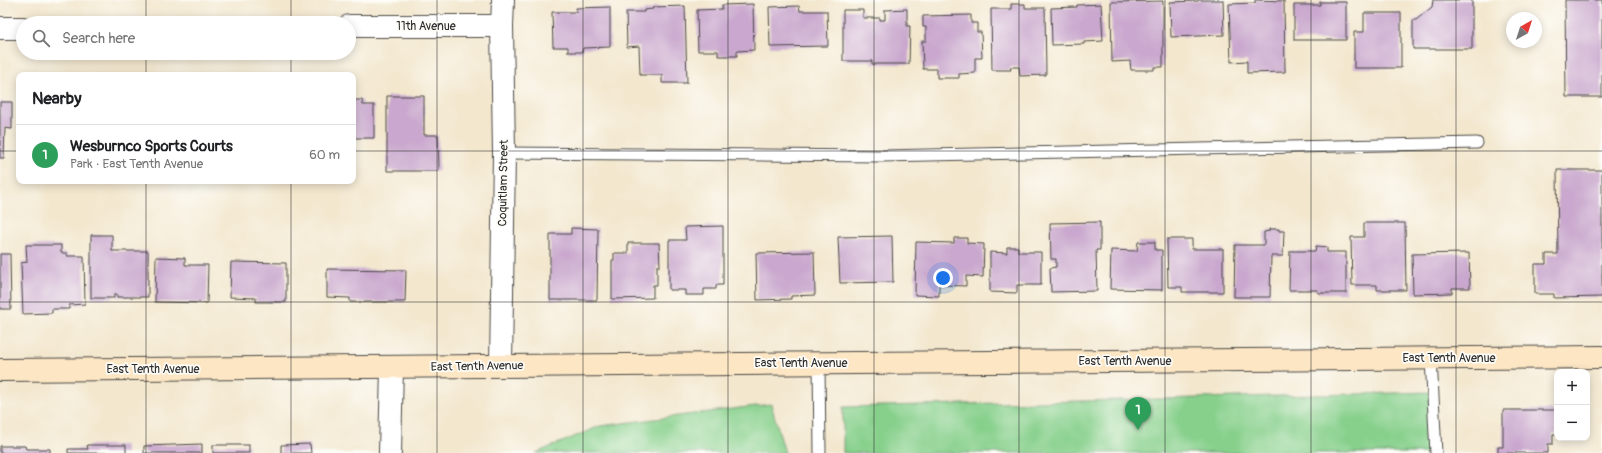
<!DOCTYPE html>
<meta charset="utf-8">
<style>
:root{--surface:#fff;--page:#f2f2f2;--text:#202124;--muted:#757577;--line:#e0e0e0;--accent:#d1495b}
body{margin:0;font-family:Pangolin,sans-serif;background:var(--page);color:var(--text)}
.controls{position:absolute;right:12px;bottom:12px;display:grid;overflow:hidden;border-radius:8px;box-shadow:0 2px 10px #0003}
.controls button{width:36px;height:36px;display:grid;place-items:center;padding:0;border:0;border-bottom:1px solid var(--line);background:var(--surface);color:var(--text);font:20px sans-serif}
.compass{position:absolute;left:1506px;top:12px;width:36px;height:36px;border-radius:50%;background:var(--surface);box-shadow:0 2px 10px #0003;rotate:39deg}
.you{position:absolute;left:943px;top:278px;width:14px;height:14px;margin:-10px;border:3px solid #fff;border-radius:50%;background:#1a73e8;box-shadow:0 0 0 6px #1a73e833}
.badge{display:grid;place-items:center;width:26px;height:26px;border-radius:50%;background:var(--accent);color:#fff;font-size:13px;font-weight:700}
.pin{position:absolute;translate:-50% -33px;filter:drop-shadow(0 1px 2px #0008)}
.pin::after{content:'';position:absolute;top:21px;width:14px;height:12px;background:inherit;clip-path:polygon(0 0,100% 0,50% 100%)}
.list{margin:0;padding:0;list-style:none}
h2{display:flex;justify-content:space-between;align-items:center;height:52px;margin:0;padding:0 16px;font-size:17px}
h2 small{font-size:13px;font-weight:400;color:var(--muted)}
.list li{display:grid;grid-template-columns:26px 1fr auto;gap:12px;align-items:center;box-sizing:border-box;height:60px;padding:0 16px;border-top:1px solid var(--line)}
.list b{display:block;font-size:15px;white-space:nowrap}
.list p{margin:0;font-size:13px;white-space:nowrap;color:var(--muted)}
.list em{font-size:13px;font-style:normal;color:var(--muted)}
.icon{flex:none;width:22px;height:22px;fill:none;stroke:currentColor;stroke-width:2;stroke-linecap:round;stroke-linejoin:round}
.map{position:relative;flex:none;width:1602px;height:453px;overflow:hidden}
.search{position:absolute;background:var(--surface);box-shadow:0 2px 10px #0003;left:16px;top:16px;width:340px;height:44px;display:flex;align-items:center;gap:10px;box-sizing:border-box;padding:0 14px;border-radius:22px;color:var(--muted);font-size:15px}
.panel{position:absolute;background:var(--surface);box-shadow:0 2px 10px #0003;left:16px;top:72px;width:340px;height:112px;border-radius:8px}
.map>svg:first-child{display:block}
.green{fill:#87d08c;stroke:#597e5c}
.building{fill:#c9a7ce}
.lines{fill:none;stroke-linecap:round;stroke-linejoin:round}
.service-casing{stroke:#494743;stroke-width:13}
.minor-casing{stroke:#494743;stroke-width:24}
.secondary-casing{stroke:#494743;stroke-width:24}
.service{stroke:#fff;stroke-width:11}
.minor{stroke:#fff;stroke-width:22}
.secondary{stroke:#fce6c4;stroke-width:22}
.grid{fill:none;stroke:#2b2b2b;stroke-width:1;stroke-opacity:0.55}
.labels{text-anchor:middle;stroke-width:3.5;stroke-linejoin:round;paint-order:stroke}
.street-label{font-size:12px;fill:#2b2b2b;stroke:#fdfcf7}
</style>
<div class="map">
<svg width="1602" height="453" viewBox="0 0 1602 453">
<rect width="100%" height="100%" fill="#fdfcf7"/>
<filter id="ink" filterUnits="userSpaceOnUse"><feTurbulence type="fractalNoise" baseFrequency=".025" numOctaves="2"/><feDisplacementMap in="SourceGraphic" scale="8" xChannelSelector="R" yChannelSelector="G"/><feConvolveMatrix kernelMatrix="1 2 1 2 8 2 1 2 1" color-interpolation-filters="sRGB"/></filter>
<filter id="wash" filterUnits="userSpaceOnUse"><feTurbulence type="fractalNoise" baseFrequency=".012" numOctaves="4" result="noise"/><feDisplacementMap in="SourceGraphic" scale="16" xChannelSelector="R" yChannelSelector="G"/><feGaussianBlur stdDeviation="0.9" result="paint"/><feColorMatrix in="noise" values="0 0 0 0 0 0 0 0 0 0 0 0 0 0 0 0 0 1.4 0 .05"/><feComposite in="paint" operator="in"/></filter>
<g filter="url(#wash)">
<rect width="100%" height="100%" fill="#f3e7ce"/>
<g class="green">
<polygon points="1433,392 1434,453 843,453 843,407"/>
<polygon points="771,404 785,453 536,453 600,426"/>
</g>
<g id="blocks">
<g class="building">
<polygon points="1198,0 1223,0 1224,35 1171,37 1170,2 1198,1"/>
<polygon points="1255,0 1284,1 1285,72 1247,73 1247,61 1231,62 1229,4 1255,3"/>
<polygon points="1433,0 1472,0 1472,49 1413,49 1413,20 1416,20 1432,7"/>
<polygon points="1565,0 1602,0 1602,97 1566,97"/>
<polygon points="1163,1 1163,67 1154,67 1154,70 1131,70 1130,61 1112,62 1111,2"/>
<polygon points="1320,2 1346,2 1346,40 1294,40 1294,5 1320,5"/>
<polygon points="753,4 754,50 737,51 737,56 718,56 718,51 698,51 697,10 722,9 722,5"/>
<polygon points="1011,4 1025,4 1025,8 1045,8 1046,75 1020,76 1019,67 1010,67 1011,70 992,70 991,9 1011,9"/>
<polygon points="1101,4 1103,41 1084,42 1084,44 1052,45 1051,8 1077,7 1077,5"/>
<polygon points="685,6 687,83 662,83 662,75 640,75 639,46 627,47 626,12 644,12 644,10 653,9 653,7"/>
<polygon points="799,6 800,11 827,11 828,46 770,47 769,7"/>
<polygon points="610,7 610,47 583,48 582,52 568,52 568,47 553,47 552,12 576,12 576,8"/>
<polygon points="907,9 907,26 910,26 909,64 872,64 872,61 843,61 843,10 863,10 863,18 880,18 880,20 885,20 885,10"/>
<polygon points="1364,13 1401,13 1401,68 1354,68 1354,32 1364,32"/>
<polygon points="971,15 971,23 977,23 977,32 981,32 982,58 975,58 975,73 959,74 959,78 937,78 937,69 923,69 922,41 926,41 926,27 923,27 923,16"/>
<polygon points="387,96 424,96 424,135 438,135 439,171 387,171"/>
<polygon points="353,100 362,100 363,105 374,105 374,138 353,138"/>
<polygon points="0,102 12,102 12,129 5,128 4,158 0,158"/>
<polygon points="1557,170 1602,170 1602,297 1554,298 1554,294 1535,294 1535,264 1546,264 1546,254 1558,254"/>
<polygon points="1100,222 1100,250 1096,250 1097,291 1051,292 1050,268 1056,267 1056,259 1051,259 1050,223"/>
<polygon points="1364,223 1405,223 1406,290 1377,290 1377,285 1352,285 1351,237 1364,237"/>
<polygon points="723,226 723,285 716,285 716,289 704,289 704,295 685,295 685,290 669,290 669,240 686,240 685,227"/>
<polygon points="571,228 598,229 597,300 550,300 550,234 571,234"/>
<polygon points="1269,229 1279,229 1279,231 1284,231 1283,256 1271,256 1270,297 1234,297 1235,245 1264,245 1264,232 1269,231"/>
<polygon points="91,235 112,235 112,251 148,251 148,297 117,297 117,294 114,294 114,298 91,298"/>
<polygon points="892,236 893,282 840,283 838,237"/>
<polygon points="954,238 967,238 967,243 984,244 983,277 966,276 966,286 939,285 939,296 915,295 916,242 954,243"/>
<polygon points="1167,239 1192,239 1192,249 1223,249 1223,292 1182,292 1182,287 1168,287"/>
<polygon points="1138,242 1155,242 1155,250 1162,250 1162,290 1110,289 1111,250 1137,251"/>
<polygon points="628,243 659,243 660,266 657,266 657,285 653,285 653,298 612,299 612,260 614,260 614,253 628,253"/>
<polygon points="26,245 61,245 61,253 67,253 67,256 84,256 85,304 69,305 69,309 52,309 52,313 23,314 21,263 27,262"/>
<polygon points="1316,246 1327,247 1327,252 1346,252 1346,293 1318,293 1318,290 1289,290 1290,251 1315,251"/>
<polygon points="1007,247 1018,247 1018,252 1041,252 1041,285 1017,285 1017,293 990,292 990,252 1007,253"/>
<polygon points="814,252 815,295 791,296 791,299 757,300 756,253"/>
<polygon points="1469,253 1470,288 1452,288 1452,293 1413,294 1412,254"/>
<polygon points="0,254 10,254 11,309 0,309"/>
<polygon points="156,257 185,258 185,265 208,265 207,303 155,302"/>
<polygon points="231,262 286,263 286,302 256,302 256,298 230,297"/>
<polygon points="327,269 406,270 405,302 350,302 350,298 327,297"/>
<polygon points="1503,410 1557,410 1557,434 1553,434 1553,444 1548,444 1548,453 1498,453 1498,447 1503,447"/>
<polygon points="202,444 202,453 144,453 144,446"/>
<polygon points="310,444 311,453 281,453 281,445"/>
<polygon points="87,445 126,445 126,453 68,453 68,449 88,449"/>
<rect x="213" y="445" width="36" height="8"/>
<polygon points="0,446 25,446 26,449 50,449 50,453 0,453"/>
</g>
</g>
</g>
<g filter="url(#ink)">
<use href="#blocks" fill-opacity="0" stroke="#494743" stroke-width="1"/>
<g class="lines">
<g class="service-casing">
<g id="service">
<polyline points="504,153 881,156 1477,143"/>
<polyline points="1431,358 1436,453"/>
<polyline points="819,363 820,453"/>
</g>
</g>
<g class="minor-casing">
<g id="minor">
<polyline points="349,26 502,26"/>
<polyline points="0,28 23,28"/>
<polyline points="501,366 504,153 502,26 503,0"/>
<polyline points="390,453 392,367"/>
</g>
</g>
<g class="secondary-casing">
<polyline id="secondary" points="0,370 1602,357"/>
</g>
<use href="#service" class="service"/>
<use href="#minor" class="minor"/>
<use href="#secondary" class="secondary"/>
</g>
</g>
<path class="grid" d="M 146,0 L 146,23M 291,0 L 291,23M 437,0 L 437,453M 583,0 L 583,453M 728,0 L 728,453M 874,0 L 874,453M 1019,0 L 1019,453M 1165,0 L 1165,453M 1311,0 L 1311,453M 1456,0 L 1456,453M 146,53 L 146,75M 291,53 L 291,75M 0,151 L 19,151M 353,151 L 1602,151M 146,181 L 146,453M 291,181 L 291,453M 0,302 L 1602,302"/>
<g class="labels">
<g class="street-label">
<text x="426" y="30">11th Avenue</text>
<text transform="translate(503 183) rotate(-89)" y="4">Coquitlam Street</text>
<text x="1449" y="362">East Tenth Avenue</text>
<text x="1125" y="365">East Tenth Avenue</text>
<text x="801" y="367">East Tenth Avenue</text>
<text transform="translate(477 366) rotate(-1)" y="4">East Tenth Avenue</text>
<text x="153" y="373">East Tenth Avenue</text>
</g>
</g>
</svg>
<div class="controls">
<button>+</button>
<button>−</button>
</div>
<svg class="compass" viewBox="-18 -18 36 36"><path d="M0-13l5 13h-10z" fill="#e53935"/><path d="M0 13l5-13h-10z" fill="#757577"/></svg>
<div class="you"></div>
<div class="pin badge" style="left:1138px;top:430px;background:#2e9e5b">1</div>
<div class="search"><svg class="icon" aria-label="search" viewBox="0 0 24 24"><circle cx="10" cy="10" r="6"/><path d="M15 15l6 6"/></svg>Search here</div>
<section class="panel">
<h2>Nearby<small></small></h2>
<ul class="list">
<li><span class="badge" style="background:#2e9e5b">1</span><div><b>Wesburnco Sports Courts</b><p>Park · East Tenth Avenue</p></div><em>60 m</em></li>
</ul>
</section>
</div>
